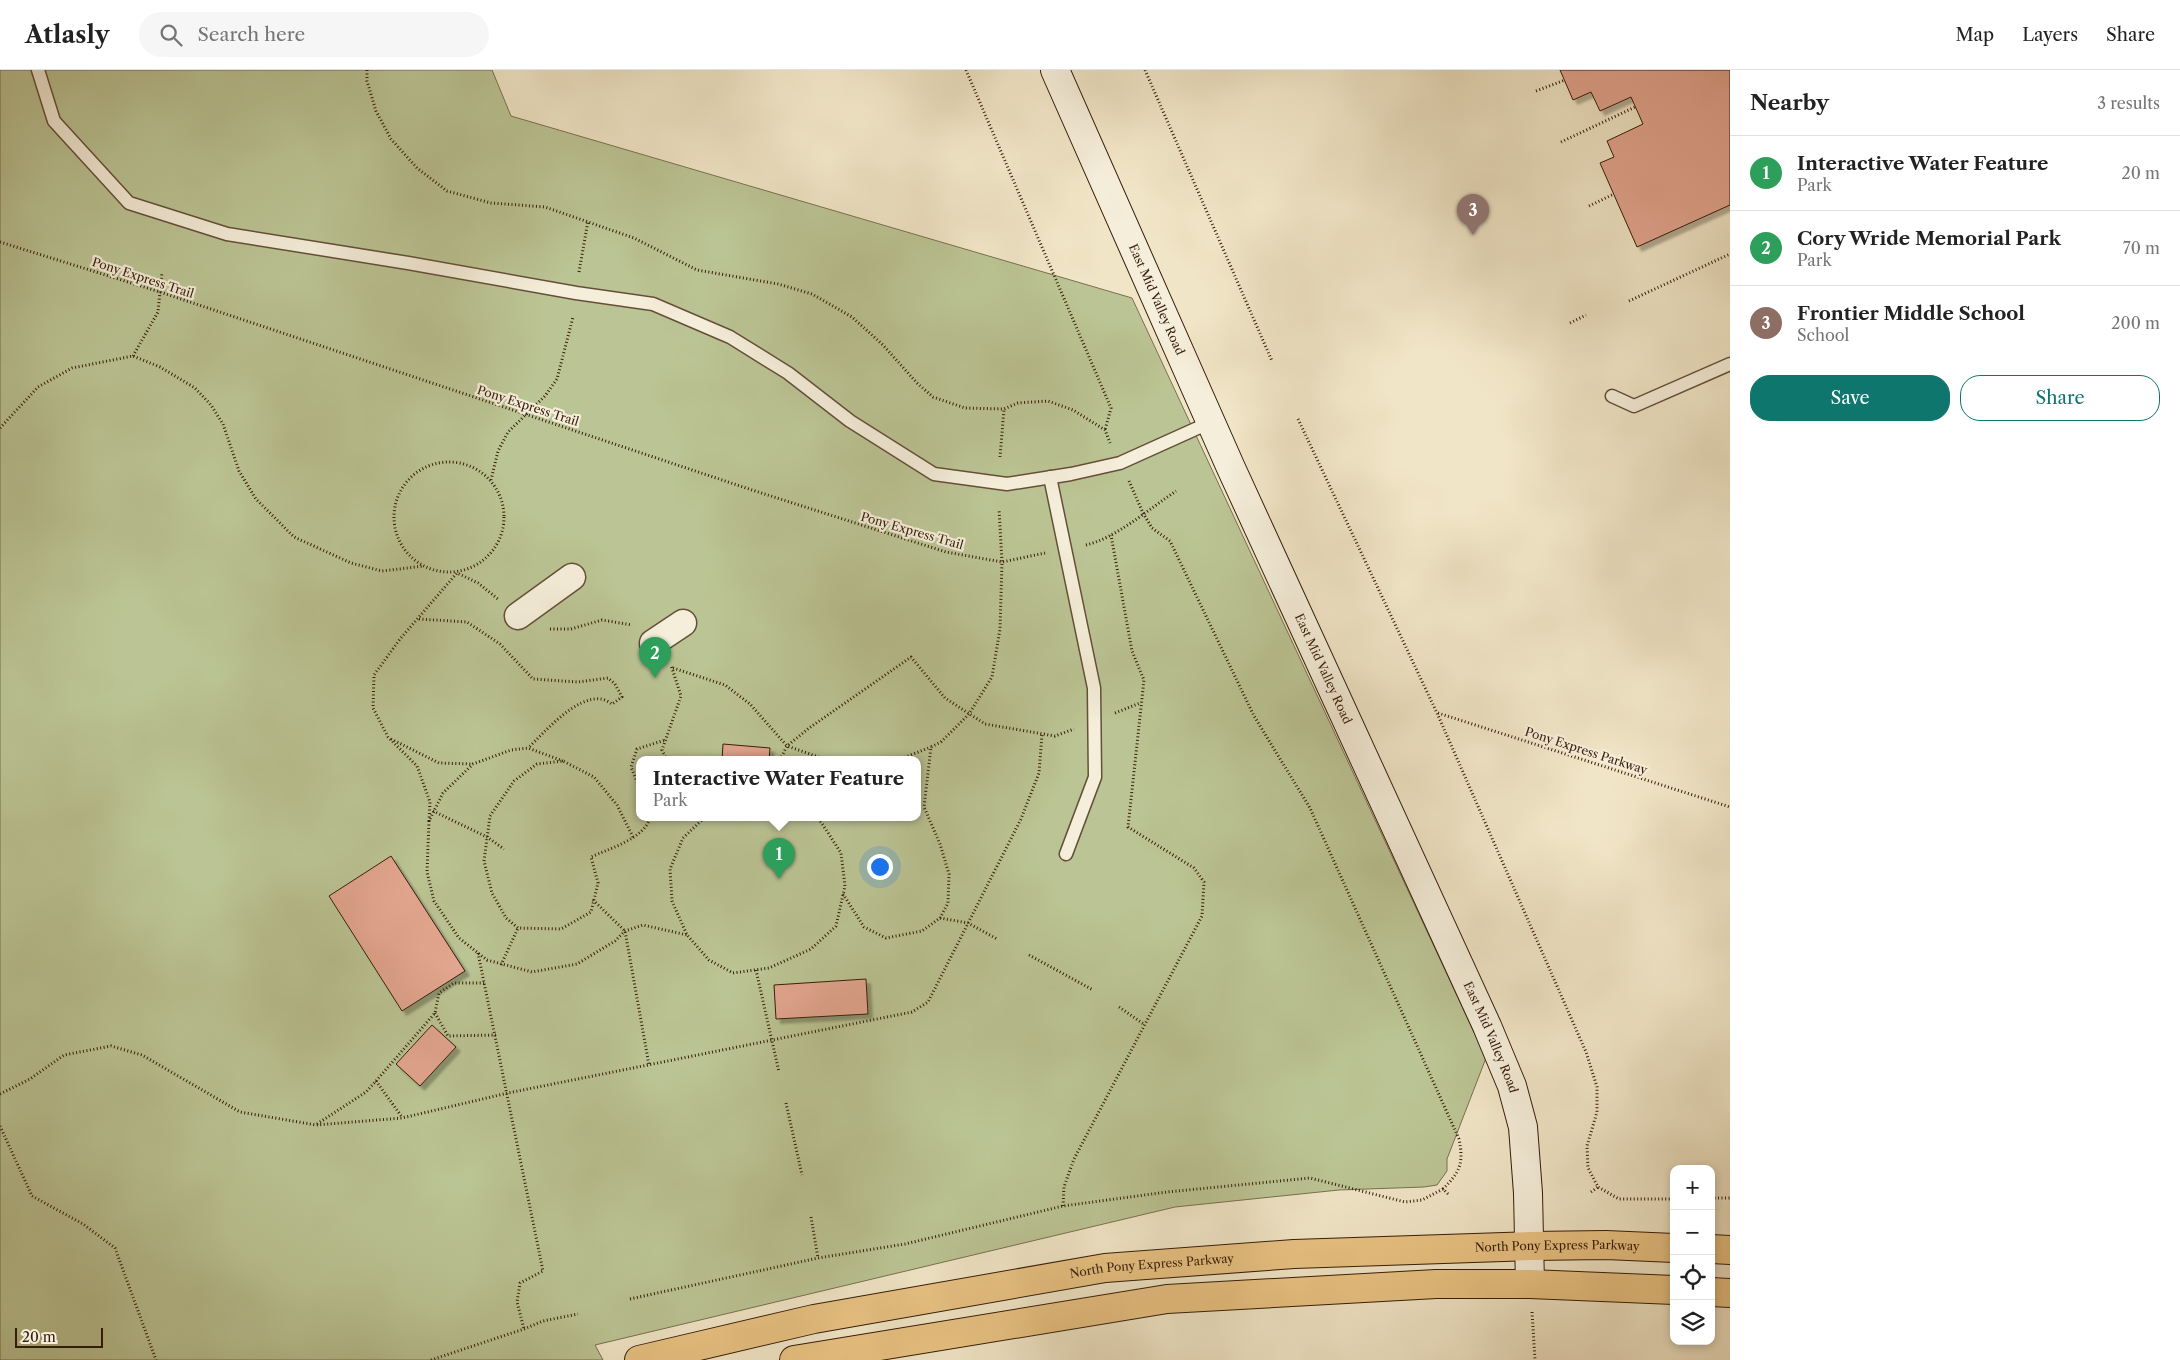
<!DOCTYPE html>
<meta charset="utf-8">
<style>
:root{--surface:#fff;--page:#f6f6f6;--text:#222;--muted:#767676;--line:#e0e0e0;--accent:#0f766e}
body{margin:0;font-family:"Libre Caslon Text",serif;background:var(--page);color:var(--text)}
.controls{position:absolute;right:15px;bottom:15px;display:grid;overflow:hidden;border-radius:10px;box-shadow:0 2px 8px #0003}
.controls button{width:45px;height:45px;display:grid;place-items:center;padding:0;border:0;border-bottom:1px solid var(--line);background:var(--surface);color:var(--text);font:25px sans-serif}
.scale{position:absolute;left:15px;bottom:12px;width:88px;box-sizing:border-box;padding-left:5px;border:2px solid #371d09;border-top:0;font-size:14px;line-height:18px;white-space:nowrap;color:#371d09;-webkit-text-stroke:4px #f5eeda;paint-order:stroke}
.you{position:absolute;left:879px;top:796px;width:18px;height:18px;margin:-12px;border:4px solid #fff;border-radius:50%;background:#1a73e8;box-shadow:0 0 0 8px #1a73e833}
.badge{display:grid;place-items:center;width:32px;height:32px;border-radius:50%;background:var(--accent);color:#fff;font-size:16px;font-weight:700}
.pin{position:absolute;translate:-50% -41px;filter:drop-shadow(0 1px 2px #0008)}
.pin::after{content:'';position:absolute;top:26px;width:18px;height:15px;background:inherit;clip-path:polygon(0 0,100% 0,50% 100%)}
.popup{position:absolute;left:636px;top:686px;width:285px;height:65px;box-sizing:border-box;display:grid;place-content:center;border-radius:10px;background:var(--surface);filter:drop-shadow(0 1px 4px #0005);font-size:16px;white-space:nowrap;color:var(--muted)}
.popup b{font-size:19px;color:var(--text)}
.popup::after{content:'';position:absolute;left:50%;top:100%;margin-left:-10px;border:10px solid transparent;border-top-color:var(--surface)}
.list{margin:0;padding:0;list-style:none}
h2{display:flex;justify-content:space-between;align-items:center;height:65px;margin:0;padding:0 20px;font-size:21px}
h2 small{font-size:16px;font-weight:400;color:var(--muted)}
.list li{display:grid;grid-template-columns:32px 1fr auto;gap:15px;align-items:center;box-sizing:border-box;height:75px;padding:0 20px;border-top:1px solid var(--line)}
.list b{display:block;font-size:19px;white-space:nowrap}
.list p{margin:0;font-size:16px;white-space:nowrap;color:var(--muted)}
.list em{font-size:16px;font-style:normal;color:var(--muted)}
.actions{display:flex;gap:10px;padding:15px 20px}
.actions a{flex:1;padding:11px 0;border:1px solid var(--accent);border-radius:20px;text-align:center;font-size:18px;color:var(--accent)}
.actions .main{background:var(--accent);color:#fff}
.icon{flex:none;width:28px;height:28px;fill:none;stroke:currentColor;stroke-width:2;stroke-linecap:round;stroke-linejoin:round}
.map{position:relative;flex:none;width:1730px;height:1290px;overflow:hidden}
header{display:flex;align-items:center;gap:30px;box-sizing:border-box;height:70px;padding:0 25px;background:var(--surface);border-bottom:1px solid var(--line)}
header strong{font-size:24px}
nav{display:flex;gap:28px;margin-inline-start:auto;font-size:18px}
.search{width:350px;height:45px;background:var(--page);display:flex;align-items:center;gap:12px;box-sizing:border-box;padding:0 18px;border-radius:28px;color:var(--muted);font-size:19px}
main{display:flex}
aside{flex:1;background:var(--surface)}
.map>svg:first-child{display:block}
.green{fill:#bbc494;stroke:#79704e;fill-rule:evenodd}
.building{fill:#e2a58f;stroke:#371d09;filter:url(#shadow)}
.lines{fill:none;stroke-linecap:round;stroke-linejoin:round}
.lane-casing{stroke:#654f38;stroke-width:15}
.street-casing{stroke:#654f38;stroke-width:29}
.secondary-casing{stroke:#371d09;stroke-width:30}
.primary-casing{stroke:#371d09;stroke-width:30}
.path{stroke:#371d09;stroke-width:3;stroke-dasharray:1 2.5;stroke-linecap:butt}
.lane{stroke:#f5eeda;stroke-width:12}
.street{stroke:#f5eeda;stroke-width:26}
.secondary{stroke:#f5eeda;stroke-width:28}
.primary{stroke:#e8c283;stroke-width:28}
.labels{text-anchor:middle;stroke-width:4.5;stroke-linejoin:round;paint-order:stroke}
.street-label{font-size:12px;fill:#371d09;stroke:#f5eeda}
</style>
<header>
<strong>Atlasly</strong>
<div class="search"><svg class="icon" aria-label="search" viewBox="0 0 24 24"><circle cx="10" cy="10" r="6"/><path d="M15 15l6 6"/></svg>Search here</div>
<nav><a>Map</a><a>Layers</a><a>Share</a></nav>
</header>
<main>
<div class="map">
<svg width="1730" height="1290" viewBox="0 0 1730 1290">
<defs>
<filter id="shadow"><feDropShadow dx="4.5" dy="4.5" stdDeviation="1" flood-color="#0004"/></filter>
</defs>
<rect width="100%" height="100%" fill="#f0e5c6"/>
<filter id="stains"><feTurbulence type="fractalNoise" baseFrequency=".004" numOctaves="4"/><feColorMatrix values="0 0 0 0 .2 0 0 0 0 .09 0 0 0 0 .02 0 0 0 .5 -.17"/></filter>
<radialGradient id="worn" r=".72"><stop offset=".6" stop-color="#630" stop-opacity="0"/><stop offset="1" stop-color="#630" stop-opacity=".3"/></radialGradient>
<path class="green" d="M 0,0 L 492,0 L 511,46 L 1132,228 L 1486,988 L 1447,1089 L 1447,1101 L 1437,1115 L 1424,1117 L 1339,1120 L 1175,1137 L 595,1275 L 603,1290 L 0,1290 ZM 640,690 L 918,690 L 918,748 L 640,748 Z"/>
<g class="building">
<polygon points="1560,0 1730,0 1730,135 1637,177 1600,93 1614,87 1607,71 1643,54 1631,27 1600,41 1591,22 1573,30"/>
<polygon points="723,674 770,678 769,690 722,690"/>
<polygon points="391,786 465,901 402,941 329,826"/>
<polygon points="866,909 868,944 776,949 774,915"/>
<polygon points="432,955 456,977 420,1016 396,994"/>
</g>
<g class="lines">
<g class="lane-casing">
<g id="lane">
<polyline points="38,0 54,51 129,133 227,164 408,193 576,223 653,234 730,267 788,303 850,351 934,404 1007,414 1071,404 1120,393 1211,352"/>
<polyline points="1612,326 1634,336 1730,294"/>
<polyline points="1050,407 1094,618 1095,707 1066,784"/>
</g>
</g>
<g class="street-casing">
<g id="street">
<polyline points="518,546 572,507"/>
<polyline points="653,573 683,553"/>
</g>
</g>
<g class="secondary-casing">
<g id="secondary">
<path id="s1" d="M 1055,0 L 1231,398 L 1487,956 L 1512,1016 L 1523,1057 L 1528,1123 L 1530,1214"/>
</g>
</g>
<g class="primary-casing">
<g id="primary">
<polyline points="1711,1179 1730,1180"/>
<polyline points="1711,1222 1730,1223"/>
<path id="s2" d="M 639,1290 L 814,1249 L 1105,1198 L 1294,1184 L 1530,1176 L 1606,1175 L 1674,1178"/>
<polyline points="794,1290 1167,1229 1436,1214 1530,1214 1674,1220"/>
</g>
</g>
<g class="path">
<polyline points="367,0 367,11 376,41 391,69 417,98 447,121 491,133 545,137 634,168 697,200 778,214 812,224 852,247 883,275 917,313 933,327 965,338 1004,339 1018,333 1048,331 1073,340 1105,360 1110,373"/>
<polyline points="966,0 1111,338 1105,360"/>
<polyline points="1145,0 1272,291"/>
<polyline points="1536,21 1565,10"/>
<polyline points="1561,72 1635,37"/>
<polyline points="1589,136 1614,124"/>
<polyline points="0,172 160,222 752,420 946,482 1002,492 1045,483"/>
<polyline points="579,202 588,151"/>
<polyline points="1629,231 1730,184"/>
<polyline points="1570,253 1586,245"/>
<polyline points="133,286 158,242 162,202"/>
<polyline points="1298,349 1437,643 1586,982 1597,1017 1597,1042 1587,1076 1588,1098 1598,1117 1619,1129 1674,1129"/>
<polyline points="0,358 38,317 72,298 133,286 160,297 195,318 211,335 223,354 239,401 256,429 294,467 351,493 382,501 424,496"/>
<polyline points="1000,387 1004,339"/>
<circle cx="449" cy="447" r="55"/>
<polyline points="491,410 498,381 508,362 545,326 557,309 573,247"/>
<path d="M 1129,411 L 1143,443 L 1152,458 L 1170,471 L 1254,646 L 1310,738 L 1459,1069 C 1464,1093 1460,1102 1443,1119"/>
<path d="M 1086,475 C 1116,468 1149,439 1176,421"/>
<path d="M 419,549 L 467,552 L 500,574 L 533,609 L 578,612 L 608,608 L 615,614 L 622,627 L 612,634 C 609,632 604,629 601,629 C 575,626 545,662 528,678"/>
<polyline points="550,559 571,559 602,550 632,555"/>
<polyline points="673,598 725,615 750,634 787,676 827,690"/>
<polyline points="1115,643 1140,633"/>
<polyline points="1438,643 1730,737"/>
<polyline points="391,669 439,693 473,694"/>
<polyline points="941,672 969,644 992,607 1000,559 1002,492 999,439"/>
<polyline points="667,690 662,680 681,626 671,595"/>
<polyline points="780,690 787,676 809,658 911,587 945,628 985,654 1055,666 1074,659"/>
<polyline points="898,690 931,677"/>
<polyline points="563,691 528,678 511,680 473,694 443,723 429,751 427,802 434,831 459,868 487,890 532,902 577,894 615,871 625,861 643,855 687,865"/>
<polyline points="640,719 631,697 637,679 665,670"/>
<polyline points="433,741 487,767 504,779"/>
<polyline points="704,748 683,768 670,799 672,831 687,865 709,890 733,903 769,898 811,879 836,856 845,816 841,783 821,752 816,748"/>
<polyline points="429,751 430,732 417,696 388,667 373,638 374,605 400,569 457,503 478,513 498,529"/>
<path d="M 633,767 L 617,735 L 594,707 L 563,691 L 537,694 L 514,711 L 490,746 L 484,791 L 492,823 L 506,848 L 518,858 L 561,859 L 591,842 L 598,813 L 591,787 C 608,779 644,769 650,748"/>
<polyline points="843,824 864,857 886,868 922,861 940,848 948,833 949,804 940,774 924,737 931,677 941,672"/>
<polyline points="593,830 625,861 649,995"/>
<polyline points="940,848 968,853 997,869"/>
<polyline points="478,883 543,1201 520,1213 517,1232 524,1259"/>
<polyline points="1029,885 1093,920"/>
<polyline points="501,895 518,858"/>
<polyline points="756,900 779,1002"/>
<polyline points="1119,937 1145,955"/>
<polyline points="435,943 448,966 496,965"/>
<polyline points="376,1011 402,1047"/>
<polyline points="0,1024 30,1009 64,985 111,976 142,985 240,1042 316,1055 402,1048 508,1023 912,942 928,932 1021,749 1039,703 1042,664"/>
<polyline points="786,1033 802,1105"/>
<polyline points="317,1054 366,1022 376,1011 435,943 439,923 454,913 485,913"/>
<polyline points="0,1056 32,1126 83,1154 115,1178 156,1290"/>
<polyline points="1591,1122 1598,1117"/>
<polyline points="1711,1128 1730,1128"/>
<polyline points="1063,1136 1064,1117 1074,1089 1202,846 1204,812 1194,798 1128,757 1144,610 1132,581 1111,465"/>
<polyline points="811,1147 818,1188"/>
<polyline points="630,1229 818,1188 905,1174 1063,1136 1167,1122 1310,1108 1405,1132 1422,1130 1443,1119 1449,1125"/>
<polyline points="1532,1242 1535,1290"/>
<polyline points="431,1290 524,1259 543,1251 578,1244"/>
</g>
<use href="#lane" class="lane"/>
<use href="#street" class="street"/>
<use href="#secondary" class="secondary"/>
<use href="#primary" class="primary"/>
</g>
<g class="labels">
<g class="street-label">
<text transform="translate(143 208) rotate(18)" y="4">Pony Express Trail</text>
<text dy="4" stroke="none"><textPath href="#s1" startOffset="251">East Mid Valley Road</textPath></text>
<text transform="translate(528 336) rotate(18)" y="4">Pony Express Trail</text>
<text transform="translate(912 461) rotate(16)" y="4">Pony Express Trail</text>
<text dy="4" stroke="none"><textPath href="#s1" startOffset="656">East Mid Valley Road</textPath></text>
<text transform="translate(1586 681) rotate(18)" y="4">Pony Express Parkway</text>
<text dy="4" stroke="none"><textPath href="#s1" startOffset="1061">East Mid Valley Road</textPath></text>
<text dy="4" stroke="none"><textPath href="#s2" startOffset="928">North Pony Express Parkway</textPath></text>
<text dy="4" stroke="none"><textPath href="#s2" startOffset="522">North Pony Express Parkway</textPath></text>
</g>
</g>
<rect width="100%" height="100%" filter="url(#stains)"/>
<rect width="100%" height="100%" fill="url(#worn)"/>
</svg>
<div class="controls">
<button>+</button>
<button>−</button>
<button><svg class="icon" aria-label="locate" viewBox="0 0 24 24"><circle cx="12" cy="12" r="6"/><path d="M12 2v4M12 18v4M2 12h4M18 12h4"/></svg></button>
<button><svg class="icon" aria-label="layers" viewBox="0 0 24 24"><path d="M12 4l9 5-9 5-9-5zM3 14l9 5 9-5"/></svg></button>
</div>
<div class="scale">20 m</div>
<div class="you"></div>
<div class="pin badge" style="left:779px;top:809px;background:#2e9e5b">1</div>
<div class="popup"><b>Interactive Water Feature</b>Park</div>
<div class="pin badge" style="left:655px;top:608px;background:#2e9e5b">2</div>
<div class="pin badge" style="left:1473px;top:165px;background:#8d6e63">3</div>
</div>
<aside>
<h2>Nearby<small>3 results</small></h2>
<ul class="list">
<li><span class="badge" style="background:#2e9e5b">1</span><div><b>Interactive Water Feature</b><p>Park</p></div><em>20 m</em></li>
<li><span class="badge" style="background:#2e9e5b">2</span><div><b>Cory Wride Memorial Park</b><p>Park</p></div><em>70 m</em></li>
<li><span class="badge" style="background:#8d6e63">3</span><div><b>Frontier Middle School</b><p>School</p></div><em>200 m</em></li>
</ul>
<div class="actions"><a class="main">Save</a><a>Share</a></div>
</aside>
</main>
